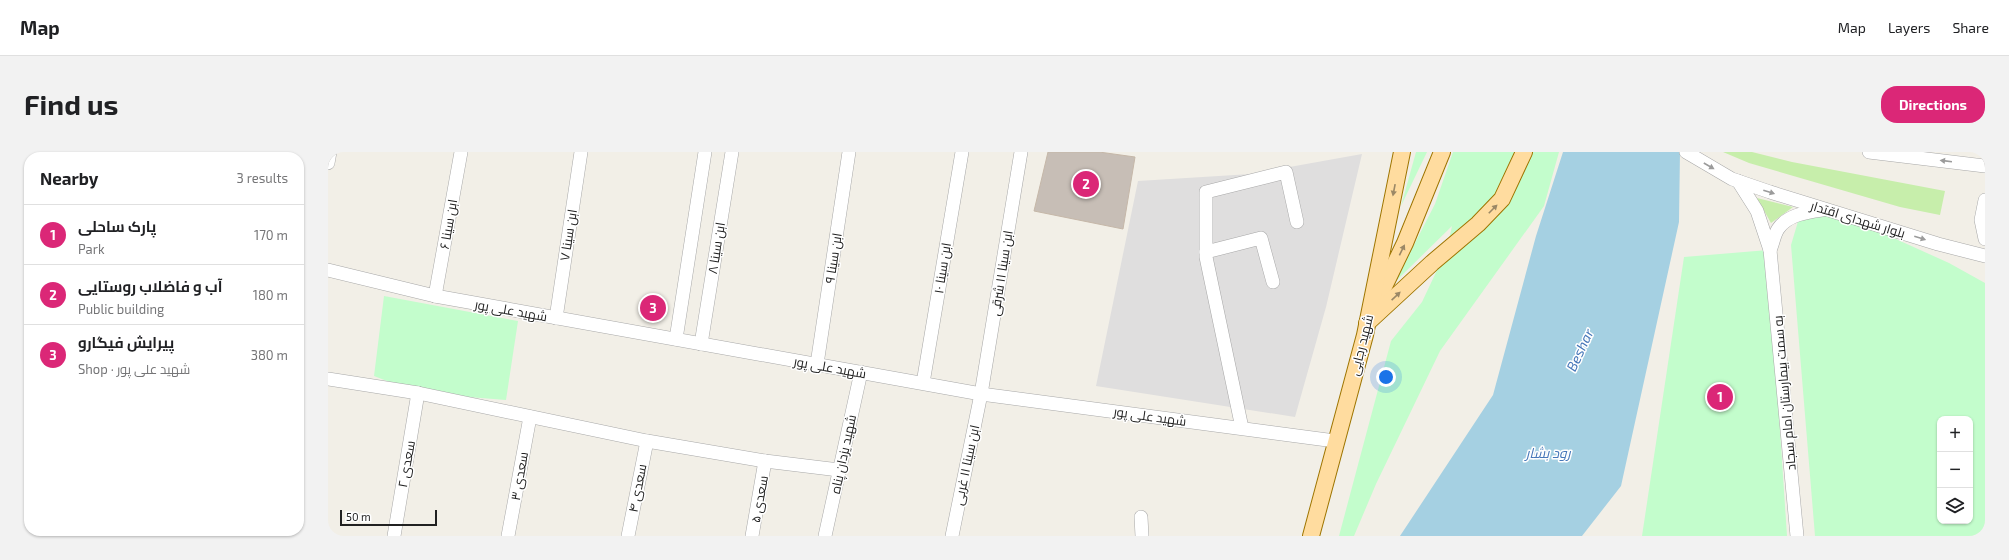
<!DOCTYPE html>
<meta charset="utf-8">
<style>
:root{--surface:#fff;--page:#f2f2f2;--text:#202124;--muted:#757577;--line:#e0e0e0;--accent:#db2777}
body{margin:0;font-family:"Exo 2",Cairo,sans-serif;background:var(--page);color:var(--text)}
.controls{position:absolute;right:12px;bottom:12px;display:grid;overflow:hidden;border-radius:8px;box-shadow:0 1px 3px #0004}
.controls button{width:36px;height:36px;display:grid;place-items:center;padding:0;border:0;border-bottom:1px solid var(--line);background:var(--surface);color:var(--text);font:20px sans-serif}
.scale{position:absolute;left:12px;bottom:10px;width:97px;box-sizing:border-box;padding-left:4px;border:2px solid #212121;border-top:0;font-size:11px;line-height:14px;white-space:nowrap;color:#212121;-webkit-text-stroke:3px #fff;paint-order:stroke}
.you{position:absolute;left:1058px;top:225px;width:14px;height:14px;margin:-10px;border:3px solid #fff;border-radius:50%;background:#1a73e8;box-shadow:0 0 0 6px #1a73e833}
.badge{display:grid;place-items:center;width:26px;height:26px;border-radius:50%;background:var(--accent);color:#fff;font-size:13px;font-weight:700}
.pin{position:absolute;translate:-50% -50%;border:2px solid #fff;box-shadow:0 1px 4px #0006}
.list{margin:0;padding:0;list-style:none}
h2{display:flex;justify-content:space-between;align-items:center;height:52px;margin:0;padding:0 16px;font-size:17px}
h2 small{font-size:13px;font-weight:400;color:var(--muted)}
.list li{display:grid;grid-template-columns:26px 1fr auto;gap:12px;align-items:center;box-sizing:border-box;height:60px;padding:0 16px;border-top:1px solid var(--line)}
.list b{display:block;font-size:15px;white-space:nowrap}
.list p{margin:0;font-size:13px;white-space:nowrap;color:var(--muted)}
.list em{font-size:13px;font-style:normal;color:var(--muted)}
.icon{flex:none;width:22px;height:22px;fill:none;stroke:currentColor;stroke-width:2;stroke-linecap:round;stroke-linejoin:round}
.map{position:relative;flex:none;width:1657px;height:384px;overflow:hidden;border-radius:16px}
header{display:flex;align-items:center;gap:24px;box-sizing:border-box;height:56px;padding:0 20px;background:var(--surface);border-bottom:1px solid var(--line)}
header strong{font-size:19px}
nav{display:flex;gap:22px;margin-inline-start:auto;font-size:14px}
.intro{display:flex;align-items:center;justify-content:space-between;box-sizing:border-box;height:96px;padding:0 24px}
h1{margin:0;font-size:28px}
.button{padding:10px 18px;border-radius:16px;background:var(--accent);color:#fff;font-size:14px;font-weight:700}
main{display:flex;gap:24px;padding:0 24px}
aside{flex:1;background:var(--surface);border-radius:16px;box-shadow:0 1px 3px #0004}
.map>svg:first-child{display:block}
.residential{fill:#dfdede}
.grass{fill:#c7eeab}
.park{fill:#c3fdcc;fill-rule:evenodd}
.water{fill:#a5d0e2}
.building{fill:#c7beb6;stroke:#c5b7a8}
.lines{fill:none;stroke-linecap:round;stroke-linejoin:round}
.minor-casing{stroke:#a8a8a8;stroke-width:14}
.major-casing{stroke:#9e7500;stroke-width:18}
.minor{stroke:#fff;stroke-width:13}
.major{stroke:#ffdc9f;stroke-width:16}
.oneway{fill:#9b9b9b}
.oneway2{fill:#9b8866}
.labels{text-anchor:middle;stroke-width:3;stroke-linejoin:round;paint-order:stroke}
.street-label{font-size:13px;fill:#212121;stroke:#fff}
.water-label{font-size:14px;font-style:italic;fill:#4677b9;stroke:#fff}
</style>
<header>
<strong>Map</strong>
<nav><a>Map</a><a>Layers</a><a>Share</a></nav>
</header>
<div class="intro"><h1>Find us</h1><a class="button">Directions</a></div>
<main>
<aside>
<h2>Nearby<small>3 results</small></h2>
<ul class="list">
<li><span class="badge">1</span><div><b>پارک ساحلی</b><p>Park</p></div><em>170 m</em></li>
<li><span class="badge">2</span><div><b>آب و فاضلاب روستایی</b><p>Public building</p></div><em>180 m</em></li>
<li><span class="badge">3</span><div><b>پیرایش فیگارو</b><p>Shop · شهید علی پور</p></div><em>380 m</em></li>
</ul>
</aside>
<div class="map">
<svg width="1657" height="384" viewBox="0 0 1657 384">
<rect width="100%" height="100%" fill="#f2efe7"/>
<polygon class="residential" points="1034,2 998,155 967,265 768,234 810,29 923,22"/>
<g class="grass">
<polygon points="1395,0 1424,0 1464,10 1617,39 1612,63 1572,55 1421,11"/>
<polygon points="1429,46 1465,55 1443,71"/>
</g>
<g class="park">
<polygon points="1088,0 1099,0 1073,54"/>
<polygon points="1125,0 1231,0 1216,54 1112,199 1048,332 1026,384 1011,384 1063,189 1094,150 1119,97 1124,74 1067,130 1107,52"/>
<path d="M 1477,46 L 1621,111 L 1657,131 L 1657,384 L 1487,384 L 1463,93 ZM 1612,267 L 1642,267 L 1642,369 L 1612,369 Z"/>
<polygon points="1440,98 1459,384 1314,384 1356,105"/>
<polygon points="56,144 190,169 178,248 90,241 46,224"/>
</g>
<polygon class="water" points="1235,0 1352,0 1351,70 1293,334 1254,384 1072,384 1165,243 1208,84"/>
<polygon class="building" points="720,0 771,0 807,5 795,77 706,59"/>
<g class="lines">
<g class="minor-casing">
<g id="minor">
<polyline points="1358,0 1404,27 1442,40 1610,92 1657,104"/>
<polyline points="1541,0 1657,14"/>
<polyline points="0,11 2,0"/>
<polyline points="1410,29 1429,59 1442,98 1469,384"/>
<polyline points="1657,48 1653,68 1657,87"/>
<path d="M 1442,98 C 1445,92 1446,83 1450,77 C 1459,63 1479,60 1494,58"/>
<polyline points="878,100 933,86 945,130"/>
<polyline points="0,118 107,144 653,242 1007,289"/>
<polyline points="107,144 133,0"/>
<polyline points="228,166 253,0"/>
<polyline points="348,187 377,0"/>
<polyline points="373,192 404,0"/>
<polyline points="489,212 521,0"/>
<polyline points="0,227 90,241 319,289 437,309 511,318"/>
<polyline points="595,231 634,0"/>
<polyline points="914,276 878,105 878,40 958,20 969,70"/>
<polyline points="813,365 814,384"/>
<polyline points="66,384 90,241"/>
<polyline points="180,384 202,265"/>
<polyline points="300,384 319,289"/>
<polyline points="424,384 437,309"/>
<polyline points="497,384 533,220"/>
<polyline points="624,384 653,242 693,0"/>
</g>
</g>
<g class="major-casing">
<g id="major">
<polyline points="1049,149 1077,91 1114,0"/>
<polyline points="1039,171 1104,111 1150,72 1174,47 1196,0"/>
<polyline points="983,384 1037,183 1074,0"/>
</g>
</g>
<use href="#minor" class="minor"/>
<use href="#major" class="major"/>
</g>
<defs><path id="oneway-solid" d="M-6-.8H1V-3.2L6.5 0L1 3.2V.8H-6Z"/></defs>
<g class="oneway">
<use href="#oneway-solid" transform="translate(1618 9) rotate(-173)"/>
<use href="#oneway-solid" transform="translate(1381 14) rotate(30)"/>
<use href="#oneway-solid" transform="translate(1441 40) rotate(18)"/>
<use href="#oneway-solid" transform="translate(1592 86) rotate(17)"/>
</g>
<g class="oneway2">
<use href="#oneway-solid" transform="translate(1066 38) rotate(101)"/>
<use href="#oneway-solid" transform="translate(1165 57) rotate(-45)"/>
<use href="#oneway-solid" transform="translate(1074 98) rotate(-64)"/>
<use href="#oneway-solid" transform="translate(1068 144) rotate(-43)"/>
</g>
<g class="labels">
<g class="street-label">
<text transform="translate(1530 67) rotate(17)" y="5">بلوار شهدای اقتدار</text>
<text transform="translate(120 72) rotate(-80)" y="5">ابن سینا ۶</text>
<text transform="translate(240 83) rotate(-81)" y="5">ابن سینا ۷</text>
<text transform="translate(388 96) rotate(-81)" y="5">ابن سینا ۸</text>
<text transform="translate(505 106) rotate(-81)" y="5">ابن سینا ۹</text>
<text transform="translate(614 116) rotate(-81)" y="5">ابن سینا ۱۰</text>
<text transform="translate(673 121) rotate(-81)" y="5">ابن سینا ۱۱ شرقی</text>
<text transform="translate(183 158) rotate(10)" y="5">شهید علی پور</text>
<text transform="translate(1033 193) rotate(-76)" y="5">شهید رجایی</text>
<text transform="translate(502 215) rotate(10)" y="5">شهید علی پور</text>
<text transform="translate(1456 241) rotate(-95)" y="5">به سمت بیمارستان امام سجاد</text>
<text transform="translate(822 264) rotate(8)" y="5">شهید علی پور</text>
<text transform="translate(515 302) rotate(-78)" y="5">شهید یزدان پناه</text>
<text transform="translate(78 312) rotate(-80)" y="5">سعدی ۲</text>
<text transform="translate(638 313) rotate(-78)" y="5">ابن سینا ۱۱ غربی</text>
<text transform="translate(191 324) rotate(-80)" y="5">سعدی ۳</text>
<text transform="translate(309 336) rotate(-79)" y="5">سعدی ۴</text>
<text transform="translate(431 347) rotate(-80)" y="5">سعدی ۵</text>
</g>
<g class="water-label">
<text transform="translate(1252 198) rotate(-65)" y="5">Beshar</text>
<text x="1220" y="306">رود بشار</text>
</g>
</g>
</svg>
<div class="controls">
<button>+</button>
<button>−</button>
<button><svg class="icon" aria-label="layers" viewBox="0 0 24 24"><path d="M12 4l9 5-9 5-9-5zM3 14l9 5 9-5"/></svg></button>
</div>
<div class="scale">50 m</div>
<div class="you"></div>
<div class="pin badge" style="left:1392px;top:245px">1</div>
<div class="pin badge" style="left:758px;top:32px">2</div>
<div class="pin badge" style="left:325px;top:156px">3</div>
</div>
</main>
